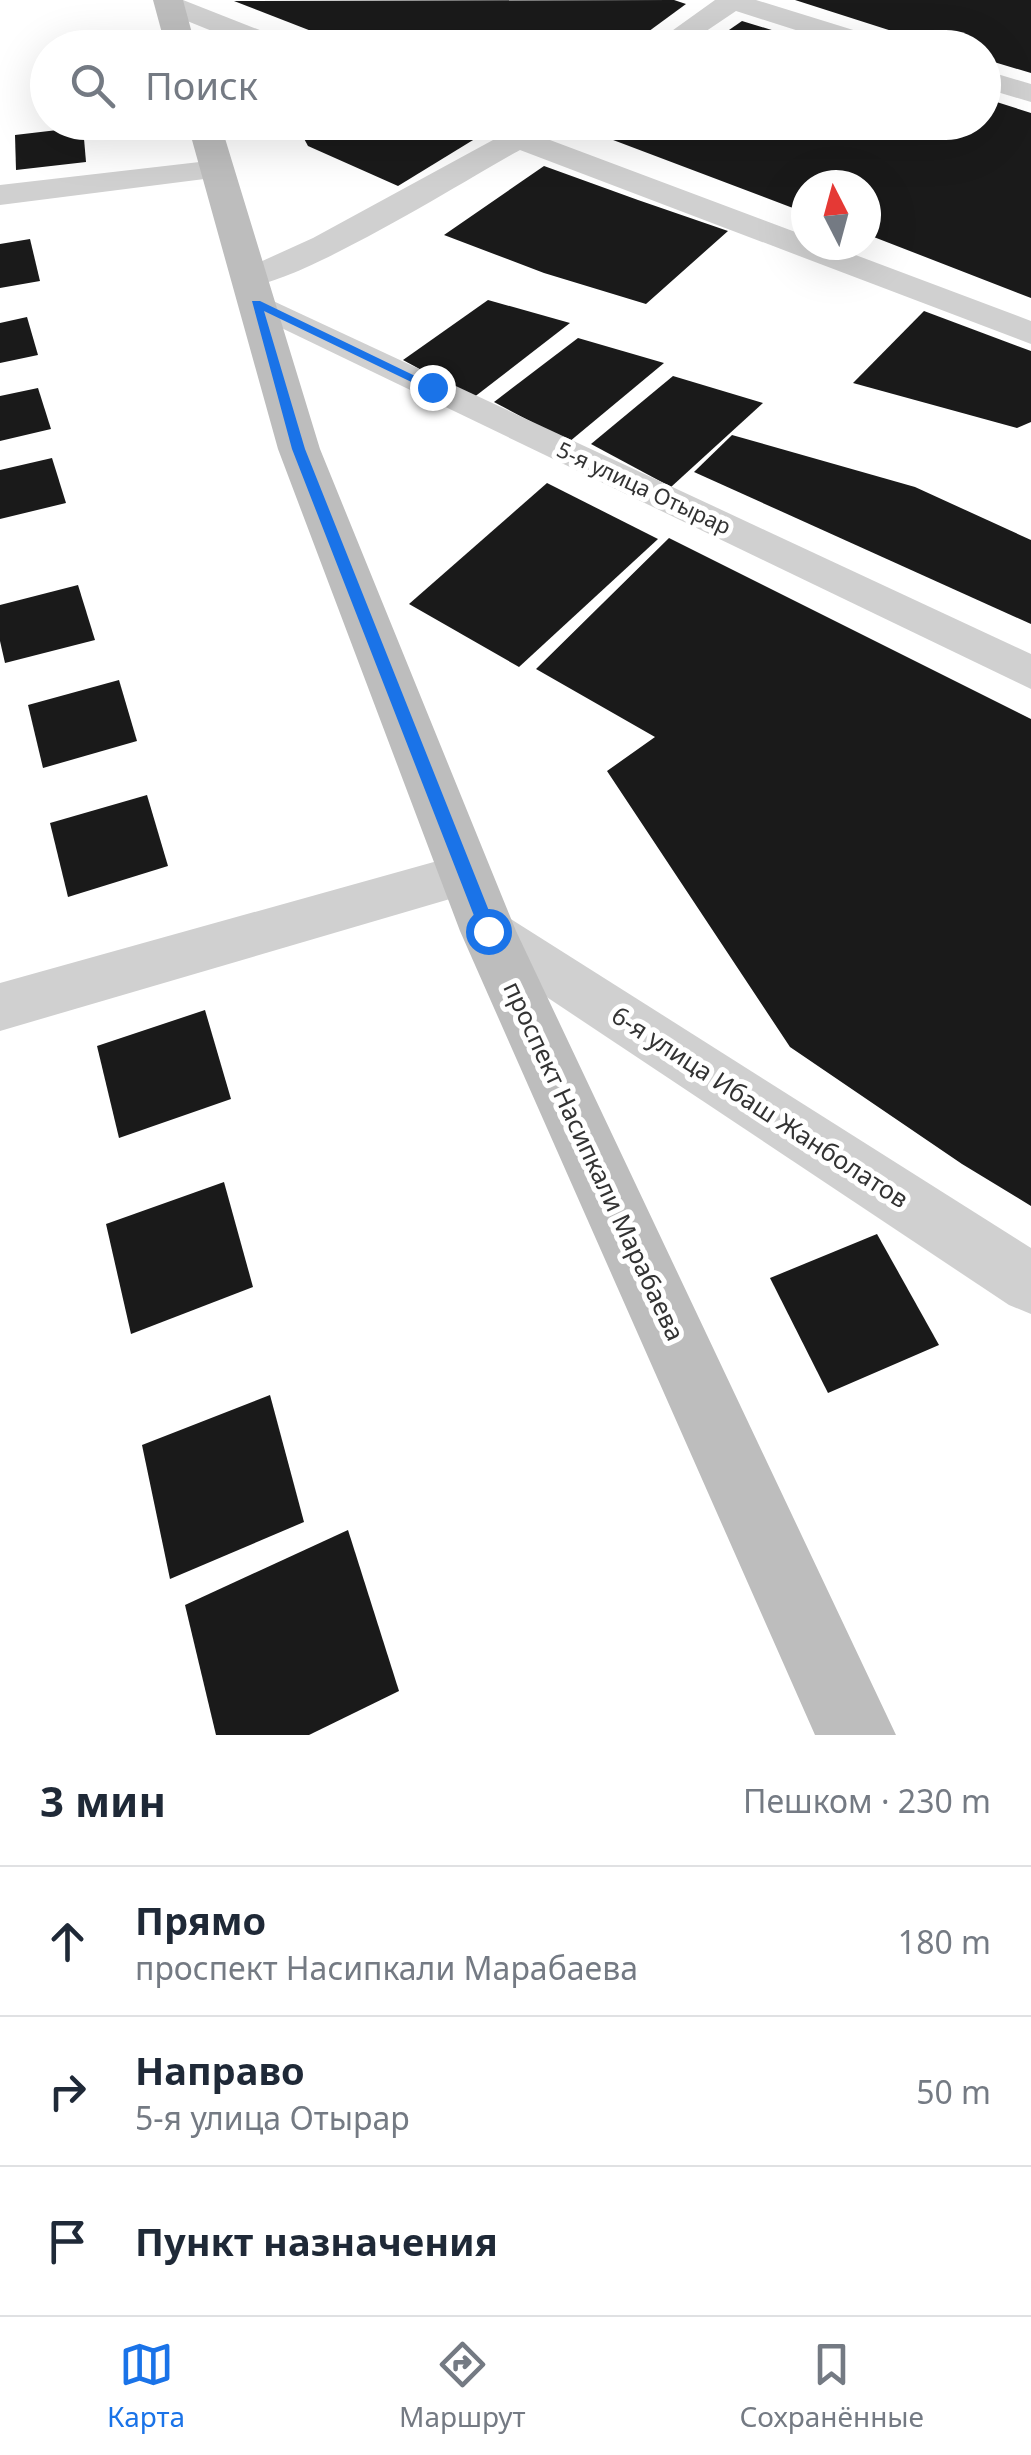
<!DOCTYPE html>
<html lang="ru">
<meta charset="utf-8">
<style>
:root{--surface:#fff;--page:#f6f6f7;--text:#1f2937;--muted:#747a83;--line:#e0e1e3;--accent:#1a73e8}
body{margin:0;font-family:"Noto Sans",sans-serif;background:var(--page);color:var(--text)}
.compass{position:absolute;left:791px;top:170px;width:90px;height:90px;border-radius:50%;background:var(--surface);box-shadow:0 10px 40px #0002;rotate:354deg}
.stop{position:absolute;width:30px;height:30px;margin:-22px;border:8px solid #1a73e8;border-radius:50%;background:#fff}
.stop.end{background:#1a73e8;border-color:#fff;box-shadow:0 2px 10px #0008}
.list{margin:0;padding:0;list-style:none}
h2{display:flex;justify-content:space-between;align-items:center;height:130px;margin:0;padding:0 40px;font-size:42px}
h2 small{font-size:32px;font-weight:400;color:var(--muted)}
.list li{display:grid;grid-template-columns:65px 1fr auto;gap:30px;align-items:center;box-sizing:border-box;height:150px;padding:0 40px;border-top:2px solid var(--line)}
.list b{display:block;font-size:38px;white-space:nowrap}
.list p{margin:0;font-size:32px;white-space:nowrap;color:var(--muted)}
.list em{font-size:32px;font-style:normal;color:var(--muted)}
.icon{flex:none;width:55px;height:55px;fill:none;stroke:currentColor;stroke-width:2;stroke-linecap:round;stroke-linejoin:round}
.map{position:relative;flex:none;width:1031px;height:1735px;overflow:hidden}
.search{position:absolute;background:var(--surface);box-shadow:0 10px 40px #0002;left:30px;right:30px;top:30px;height:110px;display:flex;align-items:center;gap:25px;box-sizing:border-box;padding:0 35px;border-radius:55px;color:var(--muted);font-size:38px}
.sheet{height:580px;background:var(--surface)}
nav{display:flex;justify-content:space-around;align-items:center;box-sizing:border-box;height:140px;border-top:2px solid var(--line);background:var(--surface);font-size:28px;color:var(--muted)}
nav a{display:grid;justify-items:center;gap:5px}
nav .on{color:var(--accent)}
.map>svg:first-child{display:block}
.building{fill:#1a1a1a}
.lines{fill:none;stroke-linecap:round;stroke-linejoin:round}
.street{fill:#d0d0d0;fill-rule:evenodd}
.secondary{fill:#bdbdbd;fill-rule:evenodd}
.route{fill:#1a73e8}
.labels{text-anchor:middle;stroke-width:10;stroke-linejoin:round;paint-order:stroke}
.far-street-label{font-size:22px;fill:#333;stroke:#fff}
.street-label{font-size:25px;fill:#333;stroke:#fff}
</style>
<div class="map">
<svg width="1031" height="1735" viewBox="0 0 1031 1735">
<rect width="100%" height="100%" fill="#fff"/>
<g class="building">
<polygon points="674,0 686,4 626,48 355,48 234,1"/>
<polygon points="795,0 1031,0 1031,73 984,59 984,48 945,48"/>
<polygon points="742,21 827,47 827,48 703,48"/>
<polygon points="984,98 1031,113 1031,298 866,234 866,185 806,185 806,213 584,129 594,122 984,122"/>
<polygon points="295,122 440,122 478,137 398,186 308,146"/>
<polygon points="83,127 86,162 16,170 15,135"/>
<polygon points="544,166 638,200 728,231 646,304 544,273 444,235"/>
<polygon points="30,239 40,281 0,288 0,244"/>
<polygon points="488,300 570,323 473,398 403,360"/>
<polygon points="924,311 1031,351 1031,422 1017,428 853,383"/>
<polygon points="27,317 38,355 0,363 0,323"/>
<polygon points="578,338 664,363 569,442 494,402"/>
<polygon points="673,376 763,403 671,487 591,444"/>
<polygon points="38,388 51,429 0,441 0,396"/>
<polygon points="732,435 915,487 1031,540 1031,624 694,472"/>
<polygon points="52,458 66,503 0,519 0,470"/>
<polygon points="547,483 658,539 519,667 409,604"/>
<polygon points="669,538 1031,719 1031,1206 962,1164 790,1047 607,771 655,737 536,669"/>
<polygon points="78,585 95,640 5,663 0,641 0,605"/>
<polygon points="119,680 137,741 43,768 28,705"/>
<polygon points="147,795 168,866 68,897 50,823"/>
<polygon points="205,1010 231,1099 119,1138 97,1046"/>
<polygon points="224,1182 253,1287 131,1334 106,1224"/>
<polygon points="877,1234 939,1345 828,1393 770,1278"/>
<polygon points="270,1395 304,1522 170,1579 142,1445"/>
<polygon points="348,1530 399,1691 309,1735 216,1735 185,1605"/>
</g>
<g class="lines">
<g class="street">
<polygon points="158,0 183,0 290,42 294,48 254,48 160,10 156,4"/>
<polygon points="756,0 892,42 896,48 852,48 736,11 681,48 648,48 715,0"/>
<polygon points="984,70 1031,84 1031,102 984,88"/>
<path d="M 459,122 L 503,122 L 516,127 L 525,122 L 548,122 L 552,128 L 542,137 L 806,236 L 806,245 L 829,245 L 1031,321 L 1031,344 L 520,150 C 472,176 280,297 238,286 L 233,279 L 238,272 L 313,238 L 493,140 L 463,128 Z"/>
<polygon points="217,160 228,162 233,169 228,176 0,205 0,185"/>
<polygon points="256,293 1031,654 1031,689 244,310 239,303 244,296"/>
<polygon points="466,853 484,859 491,874 484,889 0,1031 0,983"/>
<polygon points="488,909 506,916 1031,1248 1031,1314 1009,1305 470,946 462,931 470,916"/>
</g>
<g class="secondary">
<polygon points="153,0 183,0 196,48 166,48"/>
<polygon points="187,122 220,122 320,449 516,931 896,1735 815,1735 460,931 278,449"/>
</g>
</g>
<polygon class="route" points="252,301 260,301 438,387 428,390 264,311 305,449 497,931 494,936 483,936 480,931 292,449"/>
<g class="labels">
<g class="far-street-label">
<text transform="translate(644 488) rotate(25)" y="8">5-я улица Отырар</text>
</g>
<g class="street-label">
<text transform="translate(760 1107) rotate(33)" y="9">6-я улица Ибаш Жанболатов</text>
<text transform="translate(594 1161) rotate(65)" y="9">проспект Насипкали Марабаева</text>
</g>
</g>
</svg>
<svg class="compass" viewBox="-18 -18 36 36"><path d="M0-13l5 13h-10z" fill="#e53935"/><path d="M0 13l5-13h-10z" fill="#747a83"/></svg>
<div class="stop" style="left:488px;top:931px"></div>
<div class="stop end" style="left:432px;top:387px"></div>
<div class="search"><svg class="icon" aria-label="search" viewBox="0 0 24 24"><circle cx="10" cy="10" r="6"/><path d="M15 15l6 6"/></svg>Поиск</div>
</div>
<section class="sheet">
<h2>3 мин<small>Пешком · 230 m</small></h2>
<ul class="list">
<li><svg class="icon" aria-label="ahead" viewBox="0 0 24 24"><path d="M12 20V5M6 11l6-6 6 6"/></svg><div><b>Прямо</b><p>проспект Насипкали Марабаева</p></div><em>180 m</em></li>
<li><svg class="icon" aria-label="right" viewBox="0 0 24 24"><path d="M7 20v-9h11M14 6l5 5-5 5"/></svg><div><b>Направо</b><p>5-я улица Отырар</p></div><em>50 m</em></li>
<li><svg class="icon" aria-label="arrive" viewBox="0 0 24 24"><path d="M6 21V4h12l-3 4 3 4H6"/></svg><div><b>Пункт назначения</b></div></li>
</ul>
</section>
<nav>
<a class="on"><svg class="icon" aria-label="map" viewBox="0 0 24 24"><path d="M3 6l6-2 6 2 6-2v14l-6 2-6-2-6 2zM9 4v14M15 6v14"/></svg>Карта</a>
<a><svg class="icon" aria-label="directions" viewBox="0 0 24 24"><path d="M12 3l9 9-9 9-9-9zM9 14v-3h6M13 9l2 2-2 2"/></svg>Маршрут</a>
<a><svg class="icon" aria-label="saved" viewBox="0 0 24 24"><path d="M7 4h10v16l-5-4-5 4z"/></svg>Сохранённые</a>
</nav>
